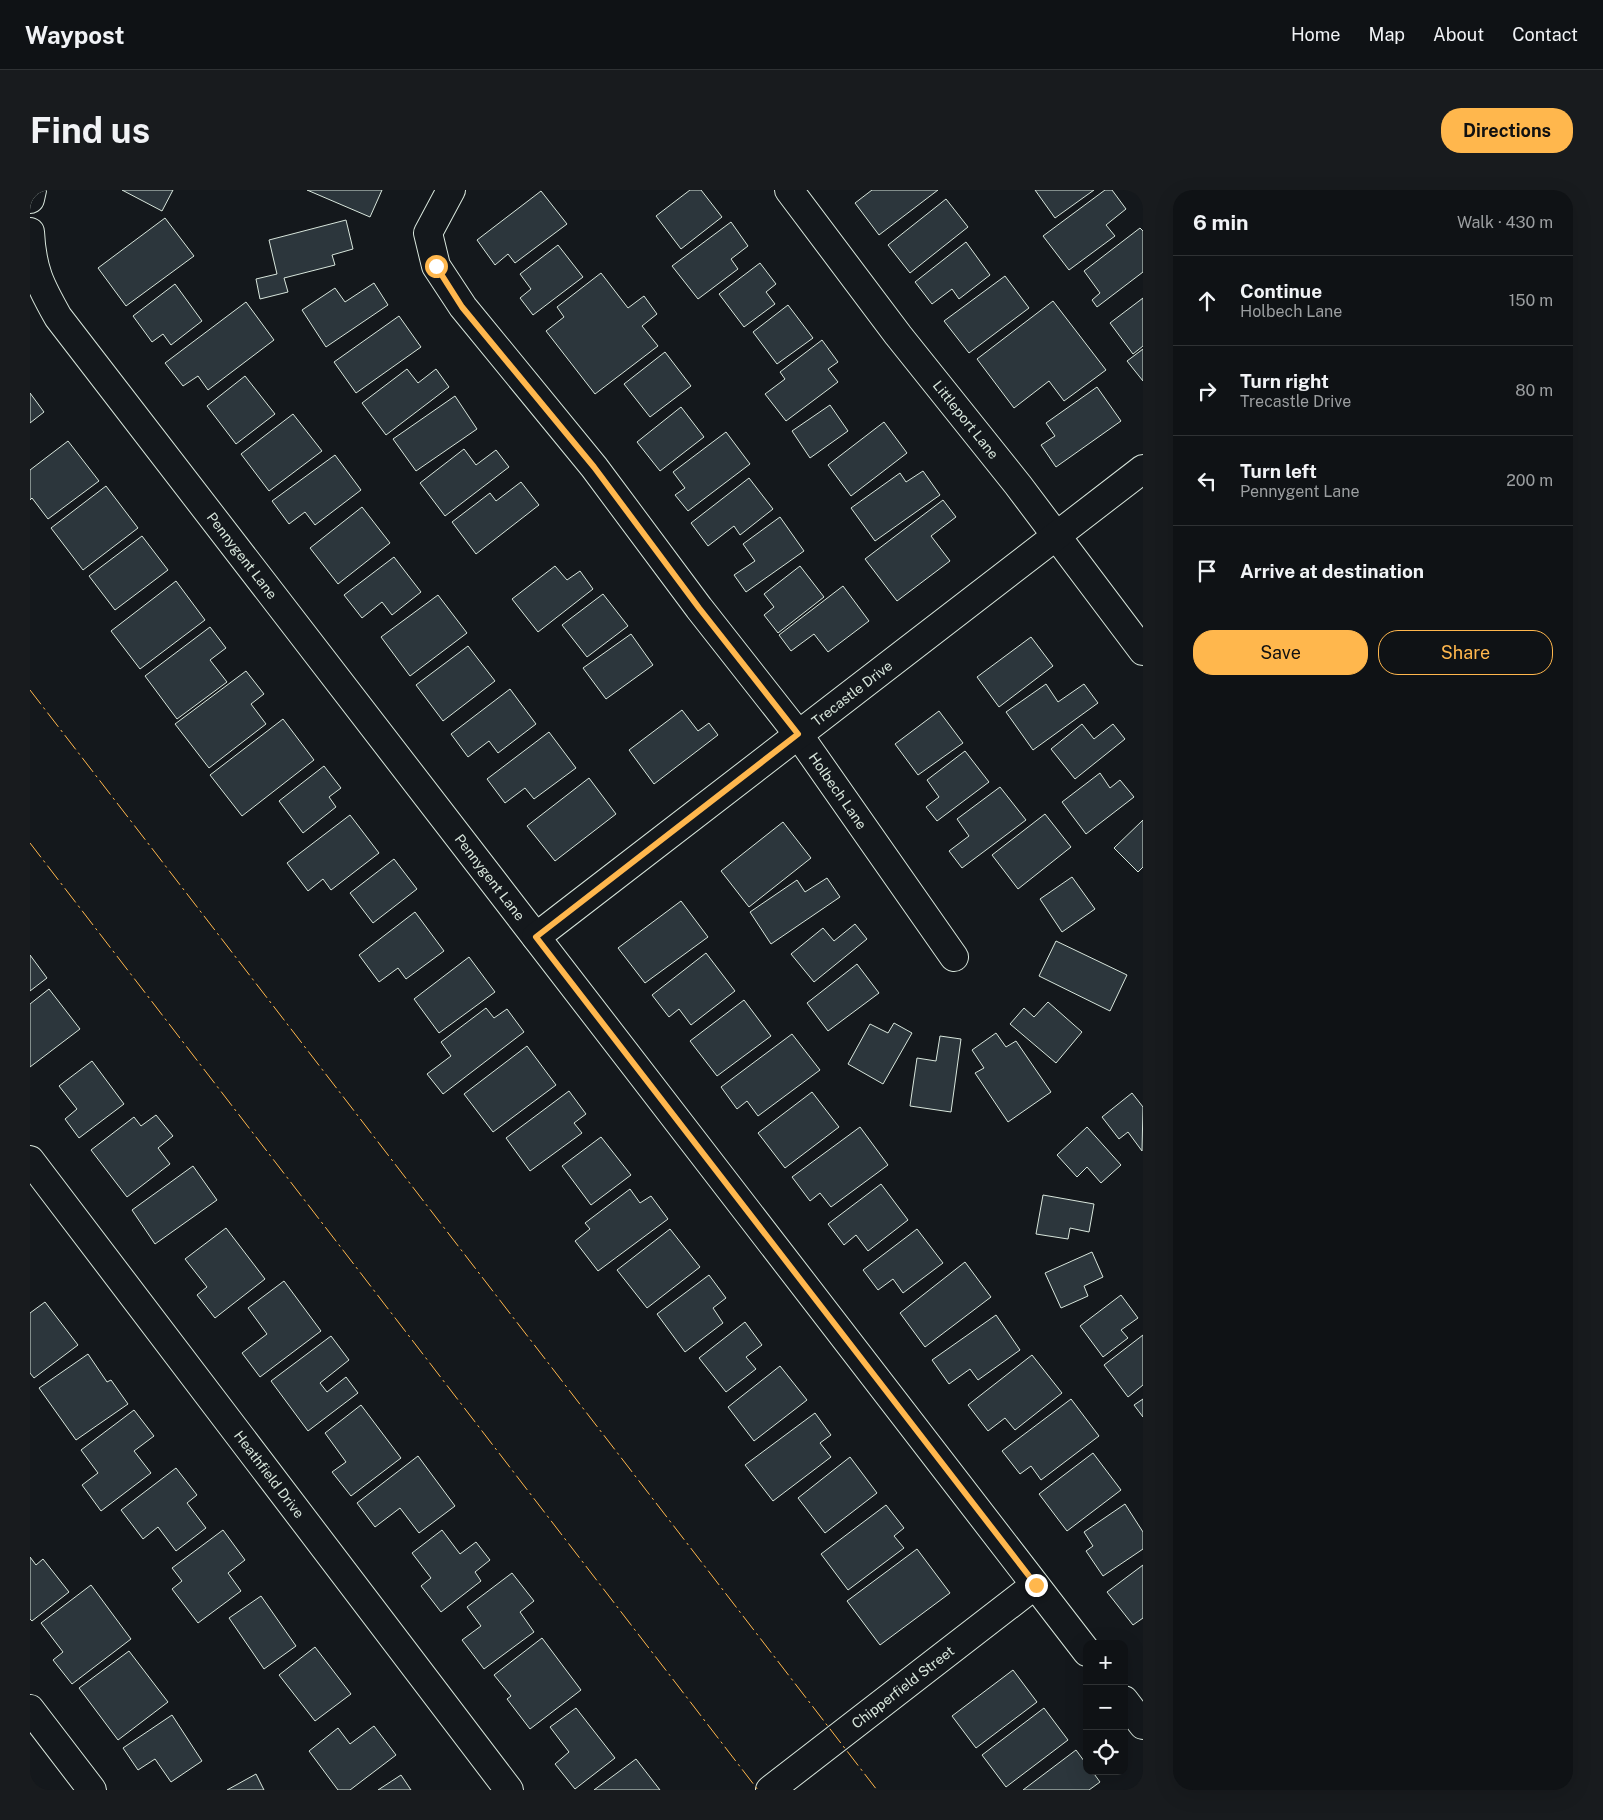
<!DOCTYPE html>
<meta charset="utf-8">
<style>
:root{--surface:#0f1215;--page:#181b1e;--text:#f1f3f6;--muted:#9b9ea0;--line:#2f3234;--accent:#ffb74d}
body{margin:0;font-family:"Public Sans",sans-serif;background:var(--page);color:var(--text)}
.controls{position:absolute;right:15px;bottom:15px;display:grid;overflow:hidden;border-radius:10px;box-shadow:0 5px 20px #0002}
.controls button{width:45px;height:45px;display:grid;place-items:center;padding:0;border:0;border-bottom:1px solid var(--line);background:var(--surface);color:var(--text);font:25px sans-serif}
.stop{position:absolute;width:15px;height:15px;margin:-11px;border:4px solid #ffb74d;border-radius:50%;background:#fff}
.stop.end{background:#ffb74d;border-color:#fff;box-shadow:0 1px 5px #0008}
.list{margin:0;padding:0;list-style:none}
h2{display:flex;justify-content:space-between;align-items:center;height:65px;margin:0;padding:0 20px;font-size:21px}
h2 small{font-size:16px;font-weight:400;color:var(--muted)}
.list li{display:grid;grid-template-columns:32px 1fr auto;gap:15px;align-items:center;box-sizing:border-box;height:90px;padding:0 20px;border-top:1px solid var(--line)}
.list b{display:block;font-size:19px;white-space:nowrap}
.list p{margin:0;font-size:16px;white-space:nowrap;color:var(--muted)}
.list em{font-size:16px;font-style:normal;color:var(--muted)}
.actions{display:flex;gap:10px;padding:15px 20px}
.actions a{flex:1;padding:11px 0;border:1px solid var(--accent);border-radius:20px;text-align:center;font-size:18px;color:var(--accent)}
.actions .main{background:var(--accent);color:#111}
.icon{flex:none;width:28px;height:28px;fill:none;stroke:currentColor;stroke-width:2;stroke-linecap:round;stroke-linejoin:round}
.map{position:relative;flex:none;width:1113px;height:1600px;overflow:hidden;border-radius:20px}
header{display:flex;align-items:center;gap:30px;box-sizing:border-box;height:70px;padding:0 25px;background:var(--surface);border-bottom:1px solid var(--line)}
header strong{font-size:24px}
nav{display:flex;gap:28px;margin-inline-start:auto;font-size:18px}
.intro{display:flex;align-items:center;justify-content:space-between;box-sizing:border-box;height:120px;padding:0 30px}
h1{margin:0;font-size:35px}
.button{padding:12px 22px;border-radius:20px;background:var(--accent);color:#111;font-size:18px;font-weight:700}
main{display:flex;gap:30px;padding:0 30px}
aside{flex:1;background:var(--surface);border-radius:20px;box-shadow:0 5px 20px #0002}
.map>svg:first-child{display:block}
.building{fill:#2c363c;stroke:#d8e6dc}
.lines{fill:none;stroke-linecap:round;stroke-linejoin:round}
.minor-casing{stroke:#d8e6dc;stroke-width:30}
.minor{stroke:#14181c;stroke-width:28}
.power{stroke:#ffb74d;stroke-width:1;stroke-dasharray:18 4 2.5 4;stroke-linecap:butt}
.route{stroke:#ffb74d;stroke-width:6}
.labels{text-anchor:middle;stroke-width:4;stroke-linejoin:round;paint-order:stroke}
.street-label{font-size:14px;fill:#d8e6dc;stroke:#14181c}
</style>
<header>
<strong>Waypost</strong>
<nav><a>Home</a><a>Map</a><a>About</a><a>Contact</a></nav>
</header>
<div class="intro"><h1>Find us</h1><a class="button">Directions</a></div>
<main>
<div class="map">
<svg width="1113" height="1600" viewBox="0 0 1113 1600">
<rect width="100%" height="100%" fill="#14181c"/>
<g class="building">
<polygon points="92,0 143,0 132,21"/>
<polygon points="277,0 352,0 340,27"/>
<polygon points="660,0 671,0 692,27 651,59 626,26"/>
<polygon points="842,0 908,0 849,45 825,13"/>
<polygon points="1005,0 1064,0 1025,28"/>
<polygon points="1075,0 1082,0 1096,19 1076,35 1085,46 1039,80 1013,46"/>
<polygon points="511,1 537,34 485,73 478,64 465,75 447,50"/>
<polygon points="916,9 938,37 880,83 858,55"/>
<polygon points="135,28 164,66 96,116 68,78"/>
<polygon points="316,30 323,59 302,65 305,75 254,88 258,102 230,109 226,89 247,84 239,50"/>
<polygon points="701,32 718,56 701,69 708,79 668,109 642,76"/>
<polygon points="1110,38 1113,41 1113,82 1067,117 1062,110 1070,103 1054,81"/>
<polygon points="936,52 960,85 929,109 922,99 902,114 885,92"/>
<polygon points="528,55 553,87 503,125 490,108 501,99 490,84"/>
<polygon points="730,73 746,94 736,102 745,114 714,137 689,104"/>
<polygon points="571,83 598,118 614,106 627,124 612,136 628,156 565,204 516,141 534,127 527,117"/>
<polygon points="975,86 999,118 939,163 914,131"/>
<polygon points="344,93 358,115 296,157 272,120 305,98 315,112"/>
<polygon points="145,94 172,131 141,155 133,144 122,152 103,126"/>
<polygon points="1113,108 1113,156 1103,164 1080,133"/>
<polygon points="1023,111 1076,180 1034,211 1019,191 984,218 947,169"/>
<polygon points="216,112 244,150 178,200 168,186 153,196 135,173"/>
<polygon points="758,115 783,148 747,174 723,142"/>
<polygon points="369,126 391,157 326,203 304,172"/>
<polygon points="792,150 808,172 798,179 808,192 756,231 735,204 755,189 750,182"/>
<polygon points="1113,159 1113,191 1097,171"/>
<polygon points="635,162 661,196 620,227 594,194"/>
<polygon points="377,179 388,193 406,179 419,197 356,245 332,213"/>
<polygon points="215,186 245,224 206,254 177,216"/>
<polygon points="1067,197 1091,231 1026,277 1011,255 1025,246 1016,233"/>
<polygon points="0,203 14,222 0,233"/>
<polygon points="425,206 447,239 386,281 363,249"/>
<polygon points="800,215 818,241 780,268 762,241"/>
<polygon points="651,217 674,247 630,281 607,252"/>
<polygon points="263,224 292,261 239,301 211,264"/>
<polygon points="854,232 877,263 821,306 798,275"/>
<polygon points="696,242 720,274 658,321 645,305 655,298 643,282"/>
<polygon points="38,251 69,291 18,329 2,308 0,310 0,280"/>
<polygon points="434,259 446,275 466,260 479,277 415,326 390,293"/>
<polygon points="305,265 331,300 285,335 275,322 259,334 242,311"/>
<polygon points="893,281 910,305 845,351 821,318 870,283 876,292"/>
<polygon points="719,288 743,319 710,345 704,336 678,356 661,333"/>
<polygon points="491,292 509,315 446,364 422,332 460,303 466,311"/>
<polygon points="76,296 108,338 53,380 21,338"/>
<polygon points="913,310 926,327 901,346 920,371 867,411 835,369"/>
<polygon points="332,317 360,353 308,394 280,358"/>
<polygon points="750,327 774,361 716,402 704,385 725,371 713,354"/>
<polygon points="112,346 138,380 85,420 59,386"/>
<polygon points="364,367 391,402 362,425 352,412 332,428 314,405"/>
<polygon points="525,376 537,390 550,381 563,399 508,442 482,409"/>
<polygon points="770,376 794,407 748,443 734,425 744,417 734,404"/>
<polygon points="146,391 175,430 110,479 81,441"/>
<polygon points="813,396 839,431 798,462 784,444 761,461 749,445"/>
<polygon points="573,404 598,436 557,467 532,435"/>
<polygon points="408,405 437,443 380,486 351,447"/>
<polygon points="180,437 196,458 180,470 197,492 147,529 115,486"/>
<polygon points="601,444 623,475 576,509 553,478"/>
<polygon points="1001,447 1023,476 969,517 947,487"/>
<polygon points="438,456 465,491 413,531 386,495"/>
<polygon points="216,481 234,504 221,514 236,534 179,578 145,534"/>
<polygon points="1016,494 1028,512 1054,494 1068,513 1003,560 976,522"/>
<polygon points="480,499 506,534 468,563 459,551 438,567 421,544"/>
<polygon points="652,520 668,541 679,533 688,545 624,594 599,560"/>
<polygon points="909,521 933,553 888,585 865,554"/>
<polygon points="253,529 284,570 212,626 180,585"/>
<polygon points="1052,534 1064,549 1083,534 1095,549 1045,589 1021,559"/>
<polygon points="519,542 546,578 504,609 495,598 475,613 457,589"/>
<polygon points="935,561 959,592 907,631 896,617 909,607 897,590"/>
<polygon points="294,576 311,598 299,607 306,617 273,643 249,611"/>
<polygon points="1070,583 1080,598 1090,590 1104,607 1056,644 1032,612"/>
<polygon points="559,588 586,624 525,671 497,636"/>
<polygon points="970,597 996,630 932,678 919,661 939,646 927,629"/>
<polygon points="1015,624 1041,657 988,699 962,665"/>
<polygon points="320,625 349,663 301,700 293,689 278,701 257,673"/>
<polygon points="1113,630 1113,677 1108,682 1084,658"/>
<polygon points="753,632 781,668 719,717 691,681"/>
<polygon points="364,669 387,699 343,733 320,703"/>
<polygon points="1042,687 1065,719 1032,742 1010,709"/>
<polygon points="797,688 810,707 741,754 720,722 767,690 775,702"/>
<polygon points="651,711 678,747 615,793 588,758"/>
<polygon points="385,722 414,761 376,789 368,778 349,792 329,765"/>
<polygon points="825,734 837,749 784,792 761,764 793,738 804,751"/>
<polygon points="1026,751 1097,785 1080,821 1009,786"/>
<polygon points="676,763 705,801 661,835 649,819 639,827 622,805"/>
<polygon points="0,765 17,788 0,801"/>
<polygon points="439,767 465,802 409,843 384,809"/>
<polygon points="827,774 849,803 798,841 777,813"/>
<polygon points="19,799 50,839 0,877 0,814"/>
<polygon points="714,810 741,846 687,886 660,851"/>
<polygon points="1018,812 1052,842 1026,873 980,834 994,818 1004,827"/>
<polygon points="456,818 464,828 477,819 494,842 413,904 397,884 421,866 411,852"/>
<polygon points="864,833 882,843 853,894 818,874 840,834 858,843"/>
<polygon points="966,843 976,857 986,851 1021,902 978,932 945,883 954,878 942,860"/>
<polygon points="762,844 790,880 728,926 717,911 707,919 691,897"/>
<polygon points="910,846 931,849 921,922 880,916 887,868 906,871"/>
<polygon points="497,856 526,895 463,942 434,904"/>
<polygon points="62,871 94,914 49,948 35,929 47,919 29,896"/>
<polygon points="539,901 556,924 544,933 552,943 500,981 476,948"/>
<polygon points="782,902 809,937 755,978 728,943"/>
<polygon points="1102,903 1113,917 1112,961 1098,942 1089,949 1072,927"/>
<polygon points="126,925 143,946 128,958 140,974 97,1007 61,960 104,927 111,936"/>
<polygon points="830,937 858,975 801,1017 790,1003 780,1011 762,987"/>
<polygon points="1057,937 1091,975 1071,993 1057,977 1047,987 1027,965"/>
<polygon points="571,947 601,985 561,1015 532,976"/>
<polygon points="163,976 187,1010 125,1054 102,1020"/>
<polygon points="851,994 878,1030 838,1061 826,1045 814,1055 798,1034"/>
<polygon points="600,999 610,1013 621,1006 638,1029 568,1081 545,1051 560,1039 555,1033"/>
<polygon points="1013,1005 1064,1014 1059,1042 1040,1038 1038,1049 1006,1044"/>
<polygon points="196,1038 235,1089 185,1128 167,1105 177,1097 155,1069"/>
<polygon points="640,1039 670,1077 617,1118 587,1080"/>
<polygon points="887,1039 913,1073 873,1103 863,1089 848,1100 833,1080"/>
<polygon points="1062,1062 1073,1087 1054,1096 1058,1106 1031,1118 1015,1083"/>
<polygon points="935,1072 961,1107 895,1157 870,1123"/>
<polygon points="679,1085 696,1108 683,1118 693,1133 655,1162 627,1124"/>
<polygon points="254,1091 291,1141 230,1187 212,1163 237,1144 218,1118"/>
<polygon points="1091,1105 1108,1128 1091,1140 1098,1148 1073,1167 1050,1136"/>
<polygon points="15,1112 48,1155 4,1188 0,1183 0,1123"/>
<polygon points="966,1125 990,1160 948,1190 940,1179 919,1194 902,1170"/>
<polygon points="715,1132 732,1155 716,1167 726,1179 696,1202 669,1168"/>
<polygon points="1113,1145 1113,1195 1098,1207 1074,1175"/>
<polygon points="301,1146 319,1170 290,1193 297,1202 316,1187 328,1203 278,1241 241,1191"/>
<polygon points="58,1164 77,1192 81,1190 98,1214 46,1250 9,1198"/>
<polygon points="1002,1165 1032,1203 985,1240 975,1228 958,1241 938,1215"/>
<polygon points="750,1176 777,1210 724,1251 698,1217"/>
<polygon points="1041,1209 1069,1246 1011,1290 1001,1276 990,1284 972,1261"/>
<polygon points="1113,1209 1113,1227 1104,1215"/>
<polygon points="331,1215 371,1268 321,1306 302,1282 316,1272 295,1243"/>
<polygon points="104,1220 124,1246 104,1261 121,1283 71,1321 52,1295 68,1283 51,1260"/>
<polygon points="785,1223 801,1245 790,1253 801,1267 743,1311 715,1275"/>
<polygon points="1063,1263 1091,1300 1037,1341 1009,1304"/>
<polygon points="388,1266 425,1316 389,1343 370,1318 345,1337 327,1313"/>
<polygon points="820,1267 847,1303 795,1343 768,1308"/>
<polygon points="146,1278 167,1305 157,1313 176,1338 146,1361 128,1337 113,1349 91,1320"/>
<polygon points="1095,1314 1113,1342 1113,1359 1073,1386 1056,1361 1063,1356 1054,1342"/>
<polygon points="856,1315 874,1338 864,1346 874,1358 818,1400 791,1364"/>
<polygon points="193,1340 215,1370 198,1383 211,1401 168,1433 142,1399 152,1391 142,1378"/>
<polygon points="412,1340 430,1364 446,1352 460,1370 445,1382 451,1391 411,1422 391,1396 401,1388 382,1363"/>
<polygon points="887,1359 920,1403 850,1455 817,1411"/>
<polygon points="0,1367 6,1375 13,1369 39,1402 2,1431 0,1429"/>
<polygon points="1113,1375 1113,1428 1103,1435 1077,1402"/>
<polygon points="482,1383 504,1411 490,1422 504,1442 454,1479 432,1450 451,1436 437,1417"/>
<polygon points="61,1395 101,1449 42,1494 23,1470 33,1462 11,1433"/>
<polygon points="231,1406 266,1456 234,1479 199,1428"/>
<polygon points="512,1448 551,1500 500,1539 477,1509 481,1506 464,1485"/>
<polygon points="285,1457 321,1504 285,1531 249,1485"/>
<polygon points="99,1461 138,1512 88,1550 49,1498"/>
<polygon points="983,1480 1007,1512 946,1558 922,1526"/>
<polygon points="546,1518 585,1568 545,1599 525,1574 539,1562 520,1537"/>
<polygon points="1014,1518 1038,1550 976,1597 952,1565"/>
<polygon points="142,1525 172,1571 141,1592 125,1569 108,1580 93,1558"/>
<polygon points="344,1536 366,1565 320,1600 308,1600 279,1561 308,1538 320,1554"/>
<polygon points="1046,1560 1057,1575 1057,1581 1062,1581 1070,1592 1059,1600 993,1600"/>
<polygon points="606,1569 630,1600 564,1600"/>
<polygon points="226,1584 234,1600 197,1600"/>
<polygon points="371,1585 381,1600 348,1600"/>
</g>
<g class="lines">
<g class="minor-casing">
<g id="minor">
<path id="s1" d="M 421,0 L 398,43 L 406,76 L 433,117 L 564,277 L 669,418 L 768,544 L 924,767"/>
<path id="s2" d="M 759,0 L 868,145 L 988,295 L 1113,461"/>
<polyline points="0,9 2,0"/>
<path id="s3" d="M 0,42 C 2,80 10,95 28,127 L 1057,1462"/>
<path id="s4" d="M 506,747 L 1113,279"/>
<path id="s5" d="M 0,970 L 479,1600"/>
<polyline points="1094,1510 1113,1535"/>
<polyline points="0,1519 62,1600"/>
<path id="s6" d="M 740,1600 L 1005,1395"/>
</g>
</g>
<use href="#minor" class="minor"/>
<g class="power">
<polyline points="0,500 847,1600"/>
<polyline points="0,653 728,1600"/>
</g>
</g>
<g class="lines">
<polyline class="route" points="406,76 432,117 564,277 669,418 768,544 506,747 1006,1395"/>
</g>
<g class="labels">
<g class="street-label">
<text dy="5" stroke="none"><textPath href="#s2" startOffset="290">Littleport Lane</textPath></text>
<text dy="5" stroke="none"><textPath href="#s3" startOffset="392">Pennygent Lane</textPath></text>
<text dy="5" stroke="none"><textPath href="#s4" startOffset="399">Trecastle Drive</textPath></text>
<text dy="5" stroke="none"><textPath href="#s1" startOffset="744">Holbech Lane</textPath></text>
<text dy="5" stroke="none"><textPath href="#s3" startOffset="798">Pennygent Lane</textPath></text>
<text dy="5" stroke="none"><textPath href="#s5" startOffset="395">Heathfield Drive</textPath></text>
<text dy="5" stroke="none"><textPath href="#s6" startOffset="168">Chipperfield Street</textPath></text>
</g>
</g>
</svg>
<div class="controls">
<button>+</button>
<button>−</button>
<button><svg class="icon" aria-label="locate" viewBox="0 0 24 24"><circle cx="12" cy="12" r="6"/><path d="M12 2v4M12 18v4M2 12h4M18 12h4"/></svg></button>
</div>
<div class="stop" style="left:406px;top:76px"></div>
<div class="stop end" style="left:1006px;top:1395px"></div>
</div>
<aside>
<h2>6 min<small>Walk · 430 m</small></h2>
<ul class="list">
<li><svg class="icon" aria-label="ahead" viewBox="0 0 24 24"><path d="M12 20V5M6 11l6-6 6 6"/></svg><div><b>Continue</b><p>Holbech Lane</p></div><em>150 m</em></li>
<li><svg class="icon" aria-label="right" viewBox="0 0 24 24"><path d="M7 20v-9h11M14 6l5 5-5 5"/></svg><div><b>Turn right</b><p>Trecastle Drive</p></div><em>80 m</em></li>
<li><svg class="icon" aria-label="left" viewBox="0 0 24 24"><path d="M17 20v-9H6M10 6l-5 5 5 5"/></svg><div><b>Turn left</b><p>Pennygent Lane</p></div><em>200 m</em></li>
<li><svg class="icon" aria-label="arrive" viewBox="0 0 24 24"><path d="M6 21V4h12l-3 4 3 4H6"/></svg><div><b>Arrive at destination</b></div></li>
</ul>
<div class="actions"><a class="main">Save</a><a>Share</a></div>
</aside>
</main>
